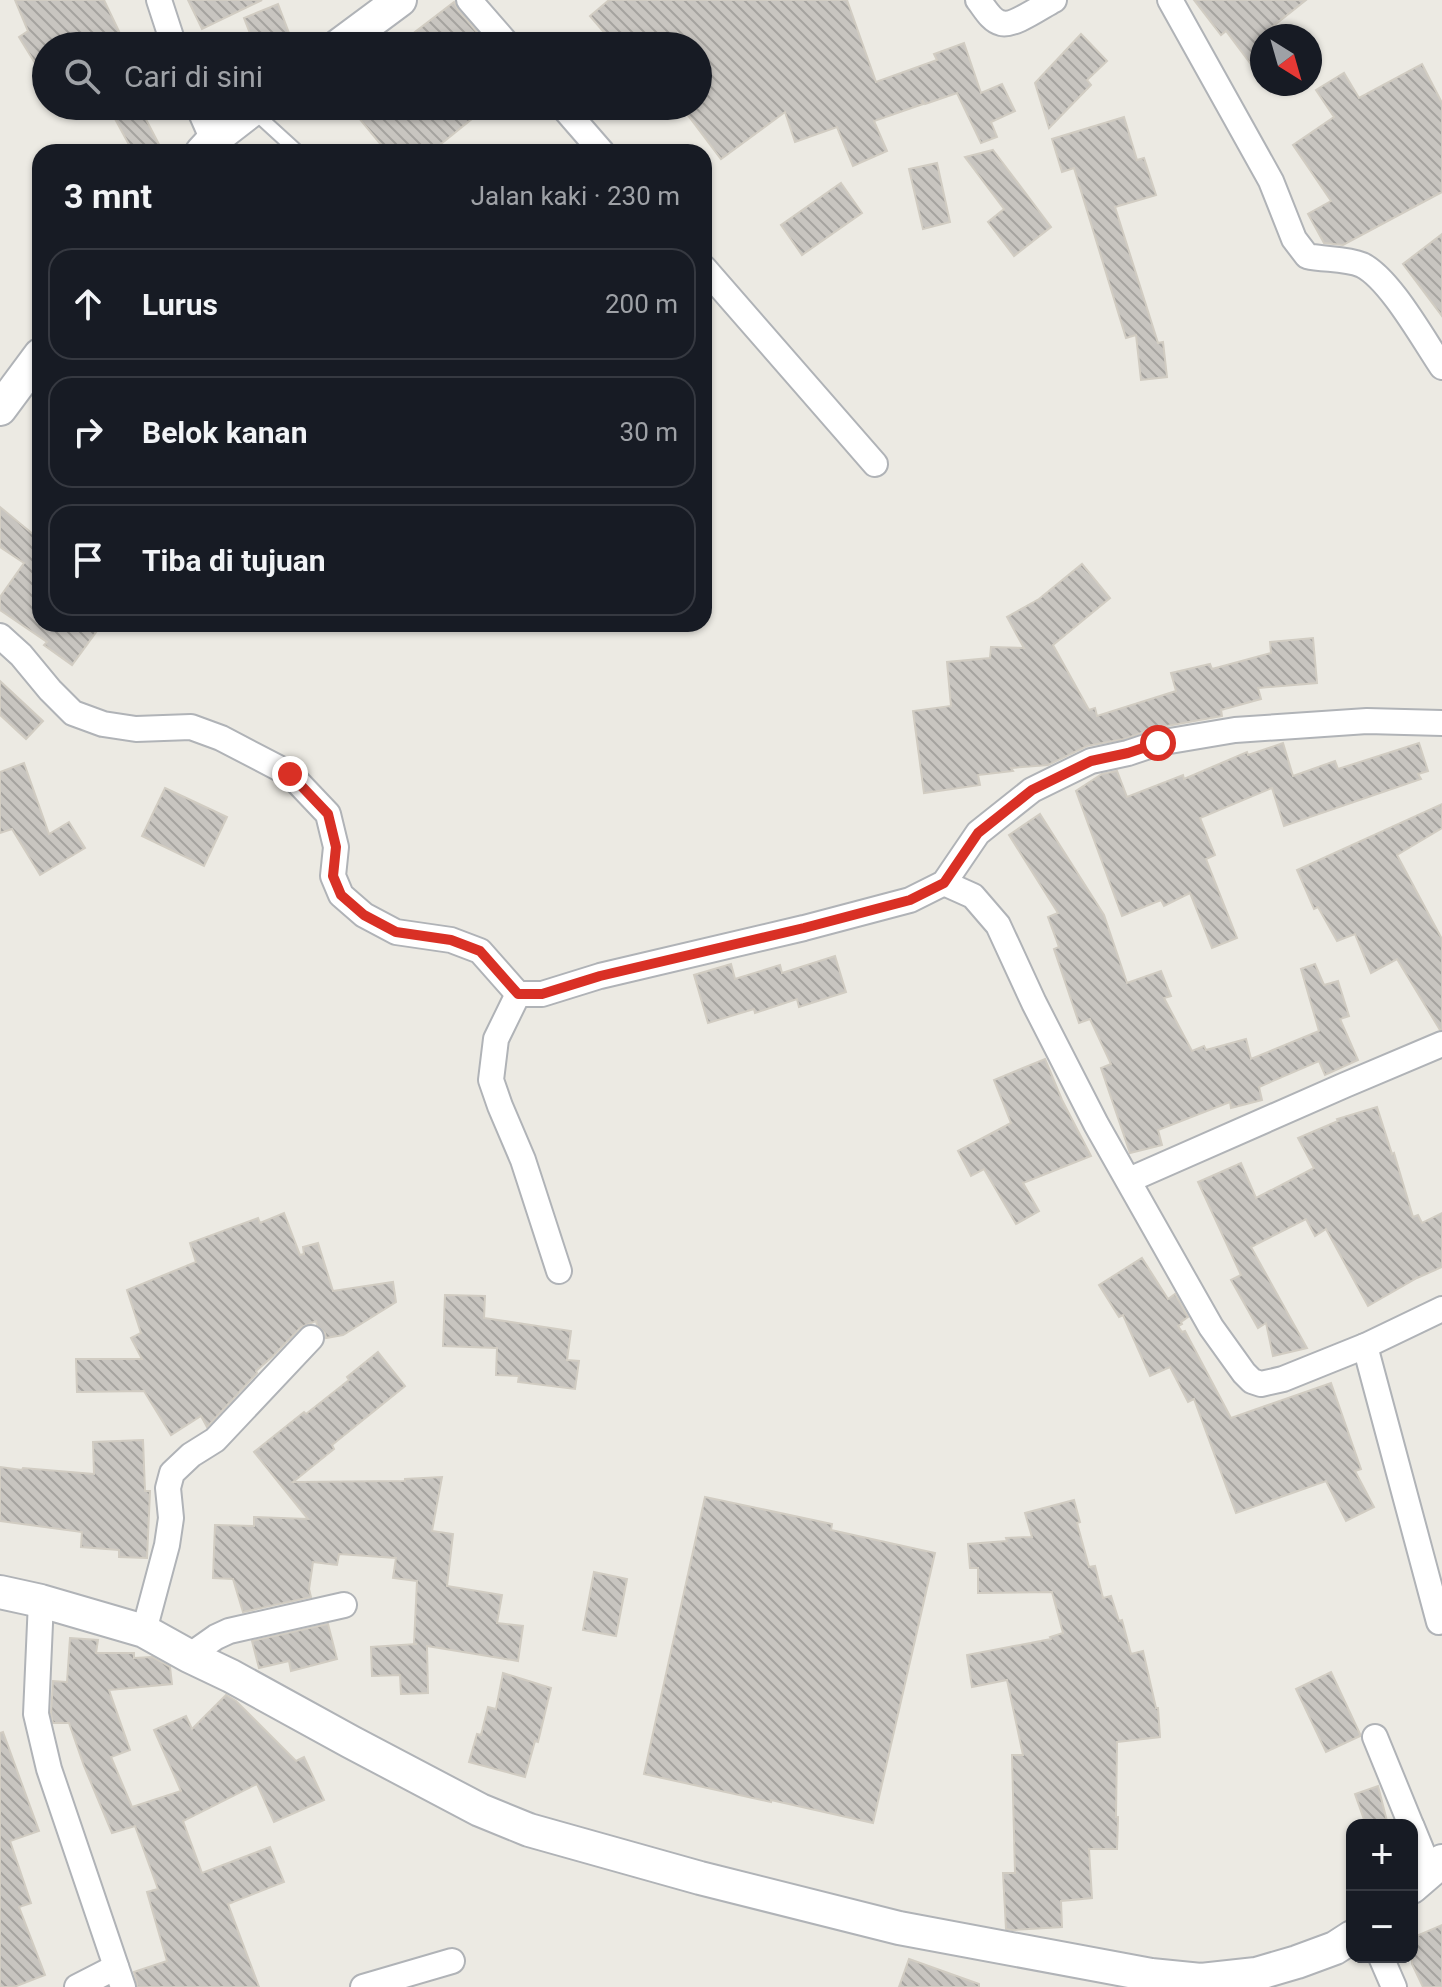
<!DOCTYPE html>
<html lang="id">
<meta charset="utf-8">
<style>
:root{--surface:#171b24;--page:#20242c;--text:#f1f3f6;--muted:#9ea1a6;--line:#363941}
body{margin:0;font-family:Roboto,sans-serif;background:var(--page);color:var(--text)}
.controls{position:absolute;right:24px;bottom:24px;display:grid;overflow:hidden;border-radius:16px;box-shadow:0 2px 6px #0004}
.controls button{width:72px;height:72px;display:grid;place-items:center;padding:0;border:0;border-bottom:2px solid var(--line);background:var(--surface);color:var(--text);font:40px sans-serif}
.compass{position:absolute;left:1250px;top:24px;width:72px;height:72px;border-radius:50%;background:var(--surface);box-shadow:0 2px 6px #0004;rotate:143deg}
.stop{position:absolute;width:24px;height:24px;margin:-18px;border:6px solid #d93025;border-radius:50%;background:#fff}
.stop.end{background:#d93025;border-color:#fff;box-shadow:0 2px 8px #0008}
.list{margin:0;padding:0;list-style:none}
h2{display:flex;justify-content:space-between;align-items:center;height:104px;margin:0;padding:0 32px;font-size:34px}
h2 small{font-size:26px;font-weight:400;color:var(--muted)}
.list li{display:grid;grid-template-columns:52px 1fr auto;gap:24px;align-items:center;box-sizing:border-box;height:112px;margin:0 16px 16px;padding:0 16px;border:2px solid var(--line);border-radius:24px}
.list b{display:block;font-size:30px;white-space:nowrap}
.list em{font-size:26px;font-style:normal;color:var(--muted)}
.icon{flex:none;width:44px;height:44px;fill:none;stroke:currentColor;stroke-width:2;stroke-linecap:round;stroke-linejoin:round}
.map{position:relative;flex:none;width:1442px;height:1987px;overflow:hidden}
.search{position:absolute;background:var(--surface);box-shadow:0 2px 6px #0004;left:32px;top:32px;width:680px;height:88px;display:flex;align-items:center;gap:20px;box-sizing:border-box;padding:0 28px;border-radius:44px;color:var(--muted);font-size:30px}
.panel{position:absolute;background:var(--surface);box-shadow:0 2px 6px #0004;left:32px;top:144px;width:680px;height:488px;border-radius:24px}
.map>svg:first-child{display:block}
.building{fill:url(#building-back-hatch);stroke:#d1ccc2;stroke-width:2}
.lines{fill:none;stroke-linecap:round;stroke-linejoin:round}
.service-casing{stroke:#b0b3b7;stroke-width:16}
.minor-casing{stroke:#b0b3b7;stroke-width:28}
.tertiary-casing{stroke:#b0b3b7;stroke-width:36}
.service{stroke:#fff;stroke-width:12}
.minor{stroke:#fff;stroke-width:24}
.tertiary{stroke:#fff;stroke-width:32}
.route{stroke:#d93025;stroke-width:10}
</style>
<div class="map">
<svg width="1442" height="1987" viewBox="0 0 1442 1987">
<defs>
<pattern id="building-back-hatch" width="6" height="6" patternUnits="userSpaceOnUse" patternTransform="scale(2)"><rect width="6" height="6" fill="#c8c5c0"/><path d="M-1 5l2 2M0 0l6 6M5-1l2 2" fill="none" stroke="#a5a39f"/></pattern>
</defs>
<rect width="100%" height="100%" fill="#eceae3"/>
<g class="building">
<polygon points="15,0 104,0 126,46 46,46 46,81 19,37 28,31"/>
<polygon points="188,0 262,0 202,29"/>
<polygon points="609,0 847,0 876,82 937,60 934,54 964,43 981,93 1002,84 1015,111 991,122 997,137 981,143 957,93 925,104 922,100 923,104 874,121 887,151 853,166 837,127 795,142 785,112 721,159 681,106 698,106 698,46 619,46 610,36 608,37 590,16"/>
<polygon points="1194,0 1306,0 1262,35 1262,79 1226,31 1221,35"/>
<polygon points="454,2 458,10 489,46 426,46 415,32"/>
<polygon points="278,4 292,41 279,46 255,46 244,18"/>
<polygon points="1081,34 1107,61 1087,80 1091,85 1049,128 1035,83"/>
<polygon points="1422,64 1442,103 1442,192 1343,245 1324,243 1308,214 1331,201 1293,145 1334,117 1316,90 1344,73 1359,98"/>
<polygon points="108,106 139,106 163,152 133,152"/>
<polygon points="349,106 488,106 431,152 387,152"/>
<polygon points="1124,117 1137,160 1144,158 1156,195 1115,207 1158,343 1163,342 1167,377 1141,380 1136,335 1126,338 1074,168 1062,172 1052,139"/>
<polygon points="993,150 1051,227 1014,256 988,222 1004,209 965,157"/>
<polygon points="937,163 950,222 923,229 909,169"/>
<polygon points="841,183 862,213 802,255 781,225"/>
<polygon points="1442,234 1442,316 1403,264"/>
<polygon points="0,507 40,540 40,624 102,624 72,665 44,645 47,642 0,610 0,597 24,563 0,547"/>
<polygon points="1082,564 1110,598 1053,645 1089,710 1095,708 1097,716 1176,691 1171,673 1210,664 1212,669 1271,653 1270,642 1313,638 1317,683 1258,688 1261,699 1221,710 1222,716 1156,728 1124,739 1087,746 1048,765 1011,768 1013,771 978,775 980,785 924,793 913,711 951,706 947,662 990,658 991,647 1024,648 1007,617 1039,599"/>
<polygon points="0,681 43,721 26,739 0,715"/>
<polygon points="1283,743 1293,776 1335,761 1338,769 1419,743 1428,771 1418,774 1421,779 1284,826 1272,788 1200,818 1215,855 1206,859 1237,938 1212,948 1190,893 1164,906 1161,900 1122,916 1076,791 1102,774 1117,771 1127,797 1183,775 1184,779 1247,752 1248,755"/>
<polygon points="24,763 49,834 69,822 85,848 40,875 12,829 0,833 0,772"/>
<polygon points="165,788 227,817 204,866 142,836"/>
<polygon points="1442,804 1442,828 1397,855 1442,939 1442,1029 1440,1030 1397,959 1371,973 1355,934 1337,941 1318,907 1314,909 1297,870"/>
<polygon points="1040,814 1104,915 1127,983 1161,971 1171,996 1164,998 1192,1051 1204,1046 1206,1050 1246,1039 1251,1059 1319,1031 1301,969 1315,964 1324,985 1338,981 1349,1016 1340,1019 1358,1060 1325,1075 1319,1061 1259,1087 1262,1100 1231,1108 1230,1102 1158,1130 1162,1145 1130,1153 1101,1068 1111,1064 1090,1019 1079,1023 1054,949 1059,947 1048,917 1058,913 1009,835"/>
<polygon points="835,956 846,992 799,1007 797,999 755,1013 754,1009 708,1023 694,975 731,964 735,979 780,965 782,973"/>
<polygon points="1045,1059 1062,1100 1091,1156 1023,1183 1039,1211 1016,1224 984,1169 971,1176 958,1151 1011,1123 994,1080"/>
<polygon points="1377,1107 1392,1154 1394,1153 1413,1217 1418,1215 1422,1223 1442,1213 1442,1267 1417,1278 1368,1306 1326,1229 1315,1236 1306,1219 1251,1247 1307,1348 1273,1356 1266,1323 1258,1328 1231,1280 1241,1275 1198,1182 1241,1163 1256,1198 1314,1168 1298,1138 1338,1121 1337,1119"/>
<polygon points="284,1213 300,1255 304,1254 303,1247 318,1243 333,1291 393,1282 396,1302 343,1335 326,1338 325,1333 317,1325 316,1321 301,1327 273,1356 256,1371 257,1373 207,1427 201,1416 171,1435 144,1391 77,1392 76,1359 142,1359 131,1338 141,1333 127,1290 196,1262 190,1243 258,1218 260,1223"/>
<polygon points="1142,1258 1168,1299 1175,1294 1188,1317 1181,1322 1182,1324 1178,1326 1182,1332 1185,1331 1231,1418 1331,1383 1361,1469 1355,1471 1374,1507 1346,1521 1326,1481 1236,1513 1194,1399 1188,1402 1170,1367 1150,1376 1123,1315 1119,1317 1099,1285"/>
<polygon points="445,1295 485,1296 484,1318 571,1331 567,1360 579,1361 575,1389 518,1382 519,1376 496,1375 497,1348 443,1346"/>
<polygon points="378,1352 405,1386 332,1445 334,1449 293,1482 405,1481 405,1479 442,1477 432,1531 453,1534 447,1586 502,1595 497,1623 523,1626 518,1661 427,1646 428,1693 401,1694 400,1675 372,1676 371,1647 417,1644 414,1644 417,1581 393,1578 396,1558 339,1554 337,1565 313,1562 309,1589 311,1597 243,1612 233,1579 213,1578 215,1525 254,1526 254,1517 308,1519 254,1452 304,1412 306,1414 349,1380 347,1377"/>
<polygon points="143,1440 145,1491 150,1491 147,1558 119,1557 119,1550 81,1547 82,1532 0,1521 0,1467 22,1470 23,1468 94,1474 93,1442"/>
<polygon points="705,1497 832,1524 831,1530 935,1553 873,1823 771,1800 771,1802 644,1774"/>
<polygon points="1074,1500 1080,1522 1077,1523 1089,1567 1095,1566 1103,1598 1111,1596 1119,1621 1122,1620 1131,1654 1143,1651 1156,1708 1158,1708 1160,1737 1117,1742 1116,1817 1118,1817 1117,1849 1089,1849 1092,1898 1061,1901 1062,1927 1012,1930 1006,1929 1003,1873 1015,1873 1012,1755 1023,1755 1007,1680 972,1687 967,1655 1051,1639 1050,1637 1063,1633 1052,1592 978,1593 978,1568 970,1568 968,1544 1007,1541 1006,1538 1032,1537 1025,1513"/>
<polygon points="594,1572 627,1579 616,1636 583,1630"/>
<polygon points="328,1624 337,1659 291,1671 289,1661 259,1668 252,1641"/>
<polygon points="70,1638 98,1640 96,1653 134,1653 134,1658 152,1657 170,1667 172,1684 109,1690 130,1750 111,1757 132,1807 181,1791 154,1730 186,1716 192,1729 226,1695 236,1701 296,1761 304,1757 324,1800 274,1822 257,1784 183,1821 202,1873 270,1847 284,1882 228,1904 259,1987 138,1987 134,1972 167,1961 147,1892 158,1889 135,1826 112,1833 84,1766 69,1723 53,1723 51,1714 53,1681 67,1682"/>
<polygon points="1331,1672 1360,1734 1360,1736 1326,1752 1296,1689"/>
<polygon points="503,1673 551,1688 538,1742 535,1741 525,1777 469,1762 477,1734 481,1735 488,1707 496,1709"/>
<polygon points="3,1732 39,1831 10,1841 31,1903 19,1907 45,1975 14,1987 0,1987 0,1733"/>
<polygon points="1378,1786 1388,1825 1366,1825 1355,1794"/>
<polygon points="1442,1925 1442,1987 1423,1987 1412,1964 1412,1938"/>
<polygon points="909,1959 979,1984 979,1987 899,1987"/>
</g>
<g class="lines">
<g class="service-casing">
<polyline id="service" points="254,112 298,152"/>
</g>
<g class="minor-casing">
<g id="minor">
<polyline points="159,0 174,46"/>
<polyline points="469,0 509,46"/>
<path d="M 978,0 C 984,7 991,21 1001,23 C 1013,27 1042,6 1054,0"/>
<path d="M 1170,0 L 1271,181 L 1294,239 L 1307,256 C 1324,260 1345,258 1362,265 C 1390,279 1423,339 1442,367"/>
<polyline points="198,106 213,140"/>
<polyline points="562,106 602,152"/>
<polyline points="704,268 875,464"/>
<polyline points="0,636 21,655 50,690 73,713 103,724 136,729 191,727 221,738 290,774 328,814 336,847 333,876 341,895 364,915 396,932 451,940 480,951 518,994 542,994 600,976 804,928 910,900 944,883 978,833 1032,790 1091,761 1128,753 1158,743 1235,730 1367,721 1442,723"/>
<polyline points="944,883 973,896 998,925 1034,1003 1096,1124 1211,1327 1244,1373 1252,1381 1261,1384 1283,1379 1365,1346 1442,1309"/>
<polyline points="518,994 496,1039 491,1080 500,1106 523,1160 559,1271"/>
<polyline points="1129,1180 1345,1085 1442,1044"/>
<polyline points="1365,1346 1439,1622"/>
<polyline points="41,1601 36,1714 49,1769 123,1987"/>
<polyline points="144,1631 167,1545 171,1518 168,1488 172,1473 191,1455 215,1440 311,1338"/>
<polyline points="189,1656 216,1637 229,1631 344,1605"/>
<polyline points="1375,1737 1411,1825"/>
<polyline points="1412,1827 1430,1871"/>
<polyline points="1381,1957 1394,1987"/>
<polyline points="77,1987 116,1967"/>
<polyline points="363,1987 452,1961"/>
</g>
</g>
<g class="tertiary-casing">
<g id="tertiary">
<polyline points="338,46 400,0"/>
<polyline points="202,152 213,140 257,106"/>
<polyline points="0,409 40,355"/>
<polyline points="0,1592 41,1601 144,1631 189,1656 231,1676 351,1742 480,1810 529,1830 700,1878 899,1928 1151,1975 1201,1980 1256,1974 1297,1962 1335,1948 1352,1937"/>
<polyline points="1412,1887 1442,1861"/>
</g>
</g>
<use href="#service" class="service"/>
<use href="#minor" class="minor"/>
<use href="#tertiary" class="tertiary"/>
</g>
<g class="lines">
<polyline class="route" points="290,774 328,814 336,847 333,876 341,895 364,915 396,932 451,940 480,951 518,994 542,994 600,976 804,928 910,900 944,883 978,833 1032,790 1091,761 1128,753 1158,743"/>
</g>
</svg>
<div class="controls">
<button>+</button>
<button>−</button>
</div>
<svg class="compass" viewBox="-18 -18 36 36"><path d="M0-13l5 13h-10z" fill="#e53935"/><path d="M0 13l5-13h-10z" fill="#9ea1a6"/></svg>
<div class="stop" style="left:1158px;top:743px"></div>
<div class="stop end" style="left:290px;top:774px"></div>
<div class="search"><svg class="icon" aria-label="search" viewBox="0 0 24 24"><circle cx="10" cy="10" r="6"/><path d="M15 15l6 6"/></svg>Cari di sini</div>
<section class="panel">
<h2>3 mnt<small>Jalan kaki · 230 m</small></h2>
<ul class="list">
<li><svg class="icon" aria-label="ahead" viewBox="0 0 24 24"><path d="M12 20V5M6 11l6-6 6 6"/></svg><div><b>Lurus</b></div><em>200 m</em></li>
<li><svg class="icon" aria-label="right" viewBox="0 0 24 24"><path d="M7 20v-9h11M14 6l5 5-5 5"/></svg><div><b>Belok kanan</b></div><em>30 m</em></li>
<li><svg class="icon" aria-label="arrive" viewBox="0 0 24 24"><path d="M6 21V4h12l-3 4 3 4H6"/></svg><div><b>Tiba di tujuan</b></div></li>
</ul>
</section>
</div>
